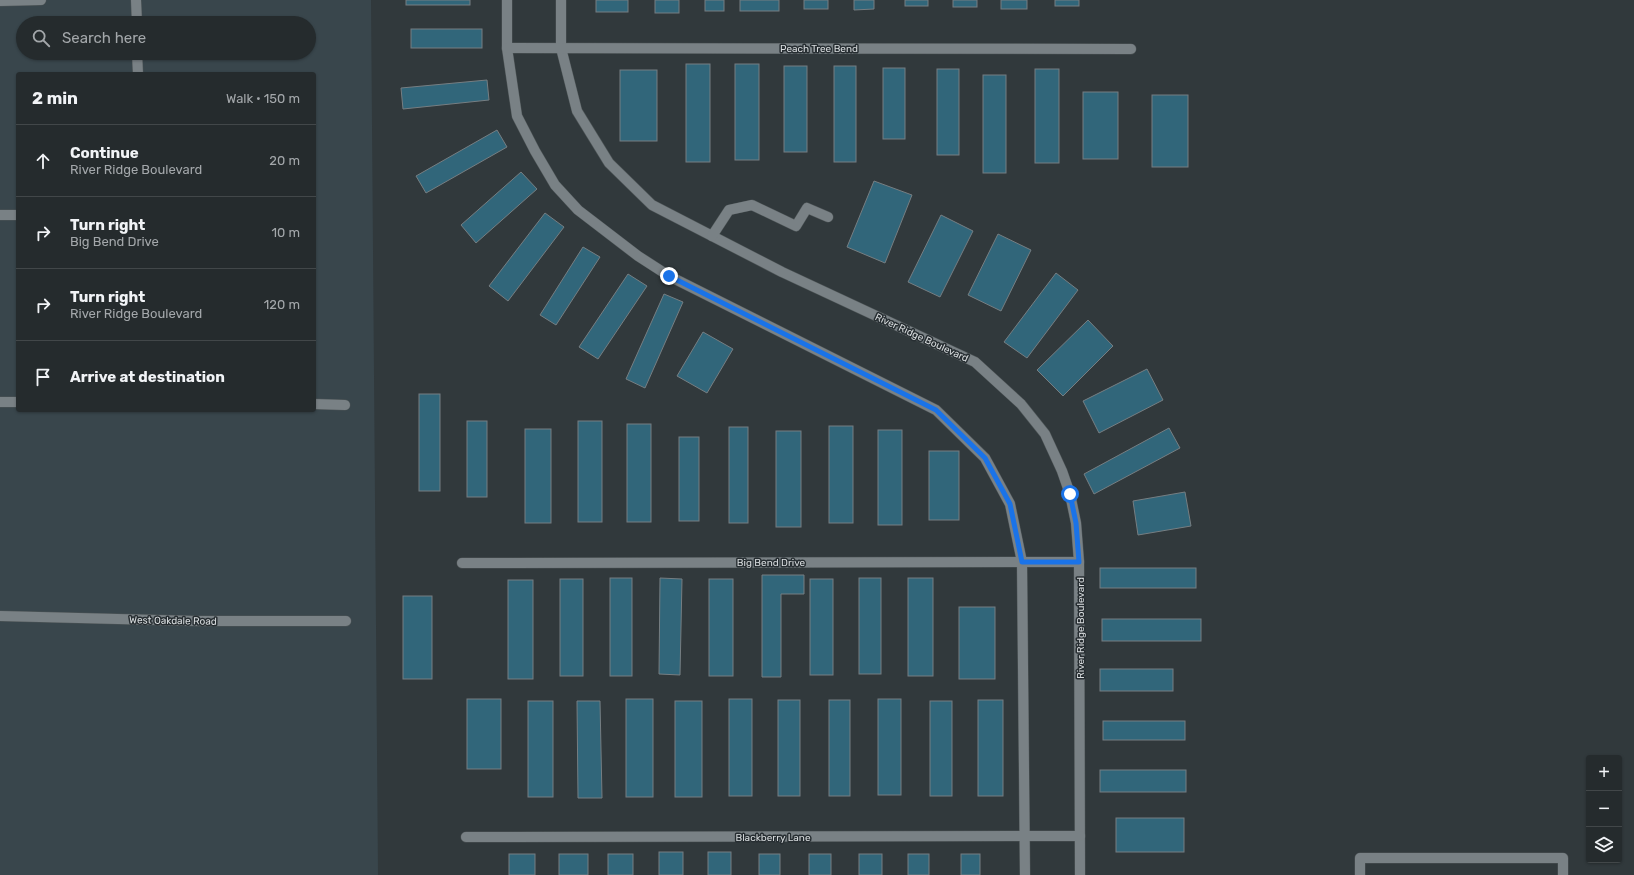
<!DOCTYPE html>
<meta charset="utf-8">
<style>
:root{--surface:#252b2d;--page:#2d3335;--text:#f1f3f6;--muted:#a3a7aa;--line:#424749}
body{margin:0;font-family:Rubik,sans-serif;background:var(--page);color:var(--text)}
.controls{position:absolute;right:12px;bottom:12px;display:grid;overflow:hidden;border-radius:4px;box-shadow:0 1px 3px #0004}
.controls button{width:36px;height:36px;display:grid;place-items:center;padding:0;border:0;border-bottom:1px solid var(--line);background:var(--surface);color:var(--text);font:20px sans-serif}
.stop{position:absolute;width:12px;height:12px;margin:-9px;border:3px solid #1a73e8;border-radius:50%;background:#fff}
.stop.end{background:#1a73e8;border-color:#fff;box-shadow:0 1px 4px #0008}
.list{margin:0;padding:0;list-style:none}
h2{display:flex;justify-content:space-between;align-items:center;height:52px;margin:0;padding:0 16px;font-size:17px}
h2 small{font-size:13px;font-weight:400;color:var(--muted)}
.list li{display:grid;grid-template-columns:26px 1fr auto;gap:12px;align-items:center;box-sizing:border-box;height:72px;padding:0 16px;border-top:1px solid var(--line)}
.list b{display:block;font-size:15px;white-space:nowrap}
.list p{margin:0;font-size:13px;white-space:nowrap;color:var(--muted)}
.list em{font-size:13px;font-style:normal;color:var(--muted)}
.icon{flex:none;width:22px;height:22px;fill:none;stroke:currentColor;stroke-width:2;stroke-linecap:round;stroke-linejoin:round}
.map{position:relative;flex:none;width:1634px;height:875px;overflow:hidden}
.search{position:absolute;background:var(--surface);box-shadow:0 1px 3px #0004;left:16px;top:16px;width:300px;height:44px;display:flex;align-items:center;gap:10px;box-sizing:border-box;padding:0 14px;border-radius:22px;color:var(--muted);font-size:15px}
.panel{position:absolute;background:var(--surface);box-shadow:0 1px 3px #0004;left:16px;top:72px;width:300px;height:340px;border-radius:4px}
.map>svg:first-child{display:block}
.built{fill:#39464c;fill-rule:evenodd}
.building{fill:#31667a;stroke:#767e82}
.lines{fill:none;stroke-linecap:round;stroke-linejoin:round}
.minor-casing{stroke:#4e5557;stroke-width:11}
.minor{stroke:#798185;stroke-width:10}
.route{stroke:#1a73e8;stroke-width:5}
.labels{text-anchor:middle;stroke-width:3;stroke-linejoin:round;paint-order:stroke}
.street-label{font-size:10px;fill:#d8dcde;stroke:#272e32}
</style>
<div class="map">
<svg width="1634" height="875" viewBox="0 0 1634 875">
<rect width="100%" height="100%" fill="#31393c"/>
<path class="built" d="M 0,0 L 371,0 L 378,875 L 0,875 ZM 23,23 L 309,23 L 309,53 L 23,53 ZM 18,74 L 314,74 L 314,410 L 18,410 Z"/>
<g class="building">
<rect x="406" y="0" width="64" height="5"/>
<rect x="596" y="0" width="32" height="12"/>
<rect x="655" y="0" width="24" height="13"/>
<rect x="705" y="0" width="19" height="11"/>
<rect x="740" y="0" width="39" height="11"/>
<rect x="804" y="0" width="24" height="9"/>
<polygon points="854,0 874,0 874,9 854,10"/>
<rect x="905" y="0" width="23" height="6"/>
<rect x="953" y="0" width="24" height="7"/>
<rect x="1001" y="0" width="26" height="9"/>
<rect x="1055" y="0" width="24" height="6"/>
<rect x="411" y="29" width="71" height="19"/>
<rect x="686" y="64" width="24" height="98"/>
<rect x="735" y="64" width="24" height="96"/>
<rect x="784" y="66" width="23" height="86"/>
<rect x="834" y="66" width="22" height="96"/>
<rect x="883" y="68" width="22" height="71"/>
<rect x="937" y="69" width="22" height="86"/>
<rect x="1035" y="69" width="24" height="94"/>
<rect x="620" y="70" width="37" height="71"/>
<rect x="983" y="75" width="23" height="98"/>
<polygon points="487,80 489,100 403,109 401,88"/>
<rect x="1083" y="92" width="35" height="67"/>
<rect x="1152" y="95" width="36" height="72"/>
<polygon points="497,130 507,147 426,193 416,176"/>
<polygon points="521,172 537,189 476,243 461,225"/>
<polygon points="874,181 912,195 885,263 847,247"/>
<polygon points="545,213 564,227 508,301 489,286"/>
<polygon points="941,215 973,231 940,297 908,282"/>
<polygon points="998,234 1031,250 1001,311 968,295"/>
<polygon points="583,247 600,257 556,325 540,315"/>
<polygon points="1056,273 1078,290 1027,358 1004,342"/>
<polygon points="628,274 647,286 598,359 579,347"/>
<polygon points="664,294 683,302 645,388 626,379"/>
<polygon points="1088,320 1113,346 1063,396 1037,370"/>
<polygon points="703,332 733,349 707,393 677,376"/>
<polygon points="1147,369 1163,400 1099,433 1083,401"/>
<rect x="419" y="394" width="21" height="97"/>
<rect x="467" y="421" width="20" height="76"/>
<rect x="578" y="421" width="24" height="101"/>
<rect x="627" y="424" width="24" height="98"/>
<rect x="829" y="426" width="24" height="97"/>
<rect x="729" y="427" width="19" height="96"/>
<polygon points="1169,428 1180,448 1094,494 1084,474"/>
<rect x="525" y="429" width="26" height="94"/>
<rect x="878" y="430" width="24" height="95"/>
<rect x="776" y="431" width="25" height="96"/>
<rect x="679" y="437" width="20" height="84"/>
<rect x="929" y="451" width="30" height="69"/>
<polygon points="1185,492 1191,526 1138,535 1133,501"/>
<rect x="1100" y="568" width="96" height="20"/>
<polygon points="762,575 804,575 804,594 781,594 781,677 762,677"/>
<rect x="610" y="578" width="22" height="98"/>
<polygon points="660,578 682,579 680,675 659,674"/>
<rect x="859" y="578" width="22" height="96"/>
<rect x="908" y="578" width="25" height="98"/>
<rect x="560" y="579" width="23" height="97"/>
<rect x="709" y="579" width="24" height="97"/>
<rect x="810" y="579" width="23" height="96"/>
<rect x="508" y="580" width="25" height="99"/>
<rect x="403" y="596" width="29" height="83"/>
<rect x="959" y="607" width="36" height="72"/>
<rect x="1102" y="619" width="99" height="22"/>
<rect x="1100" y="669" width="73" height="22"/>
<rect x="467" y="699" width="34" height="70"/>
<rect x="626" y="699" width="27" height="98"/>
<rect x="729" y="699" width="23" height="97"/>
<rect x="878" y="699" width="23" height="96"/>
<rect x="778" y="700" width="22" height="96"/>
<rect x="829" y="700" width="21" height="96"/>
<rect x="978" y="700" width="25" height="96"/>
<rect x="528" y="701" width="25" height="96"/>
<polygon points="577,701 600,701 602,798 578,798"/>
<rect x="675" y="701" width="27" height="96"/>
<rect x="930" y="701" width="22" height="95"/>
<rect x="1103" y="721" width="82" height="19"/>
<rect x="1100" y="770" width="86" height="22"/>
<rect x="1116" y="818" width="68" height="34"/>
<rect x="659" y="852" width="24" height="23"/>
<rect x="708" y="852" width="23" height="23"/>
<rect x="509" y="854" width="26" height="21"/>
<rect x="559" y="854" width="29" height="21"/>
<rect x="608" y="854" width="25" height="21"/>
<rect x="759" y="854" width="21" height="21"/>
<rect x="809" y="854" width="22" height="21"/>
<rect x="859" y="854" width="23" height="21"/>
<rect x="908" y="854" width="21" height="21"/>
<rect x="961" y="854" width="19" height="21"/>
</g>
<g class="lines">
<g class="minor-casing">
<g id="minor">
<polyline points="136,0 137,23"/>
<polyline points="507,0 507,48 517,116 535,151 555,185 578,210 638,256 669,276 936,410 985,458 1010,504 1022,562 1025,875"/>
<polyline points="561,0 561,48 577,111 609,163 652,205 782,272 975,362 1021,404 1045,434 1062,471 1070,494 1076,523 1079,562 1080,875"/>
<polyline points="0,1 41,0"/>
<polyline points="507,48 1131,49"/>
<polyline points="137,53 138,74"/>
<polyline points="0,215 18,215"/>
<polyline points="712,236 729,210 752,205 796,226 807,208 828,217"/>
<polyline points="0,402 18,402"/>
<polyline points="314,404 345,405"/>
<polyline points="462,563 1079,562"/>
<polyline points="0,616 196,621 346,621"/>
<polyline points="466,837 1080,836"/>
<polyline points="1360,875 1360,858 1563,858 1563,875"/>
</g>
</g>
<use href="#minor" class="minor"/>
</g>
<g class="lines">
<polyline class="route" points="669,276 936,410 985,458 1010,504 1022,562 1079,562 1076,523 1070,494"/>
</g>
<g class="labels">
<g class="street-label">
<text x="819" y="52">Peach Tree Bend</text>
<text transform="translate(922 337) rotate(25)" y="4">River Ridge Boulevard</text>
<text x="771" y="566">Big Bend Drive</text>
<text transform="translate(173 620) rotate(1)" y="4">West Oakdale Road</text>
<text transform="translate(1080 628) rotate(-90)" y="4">River Ridge Boulevard</text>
<text x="773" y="841">Blackberry Lane</text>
</g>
</g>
</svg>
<div class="controls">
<button>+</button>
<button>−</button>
<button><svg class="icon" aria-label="layers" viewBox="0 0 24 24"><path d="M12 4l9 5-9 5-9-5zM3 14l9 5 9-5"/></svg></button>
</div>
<div class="stop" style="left:1070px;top:494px"></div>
<div class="stop end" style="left:669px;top:276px"></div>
<div class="search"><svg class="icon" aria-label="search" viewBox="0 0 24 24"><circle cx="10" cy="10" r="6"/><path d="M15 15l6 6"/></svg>Search here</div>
<section class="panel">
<h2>2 min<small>Walk · 150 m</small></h2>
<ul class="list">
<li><svg class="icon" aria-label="ahead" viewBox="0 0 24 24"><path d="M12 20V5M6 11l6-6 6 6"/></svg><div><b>Continue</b><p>River Ridge Boulevard</p></div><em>20 m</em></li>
<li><svg class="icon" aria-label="right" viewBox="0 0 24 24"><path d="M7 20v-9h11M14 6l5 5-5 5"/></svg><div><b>Turn right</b><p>Big Bend Drive</p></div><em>10 m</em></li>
<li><svg class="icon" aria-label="right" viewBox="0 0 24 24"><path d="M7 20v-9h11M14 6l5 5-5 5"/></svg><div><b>Turn right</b><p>River Ridge Boulevard</p></div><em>120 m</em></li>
<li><svg class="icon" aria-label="arrive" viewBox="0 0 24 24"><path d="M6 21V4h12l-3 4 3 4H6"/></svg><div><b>Arrive at destination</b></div></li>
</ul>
</section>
</div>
